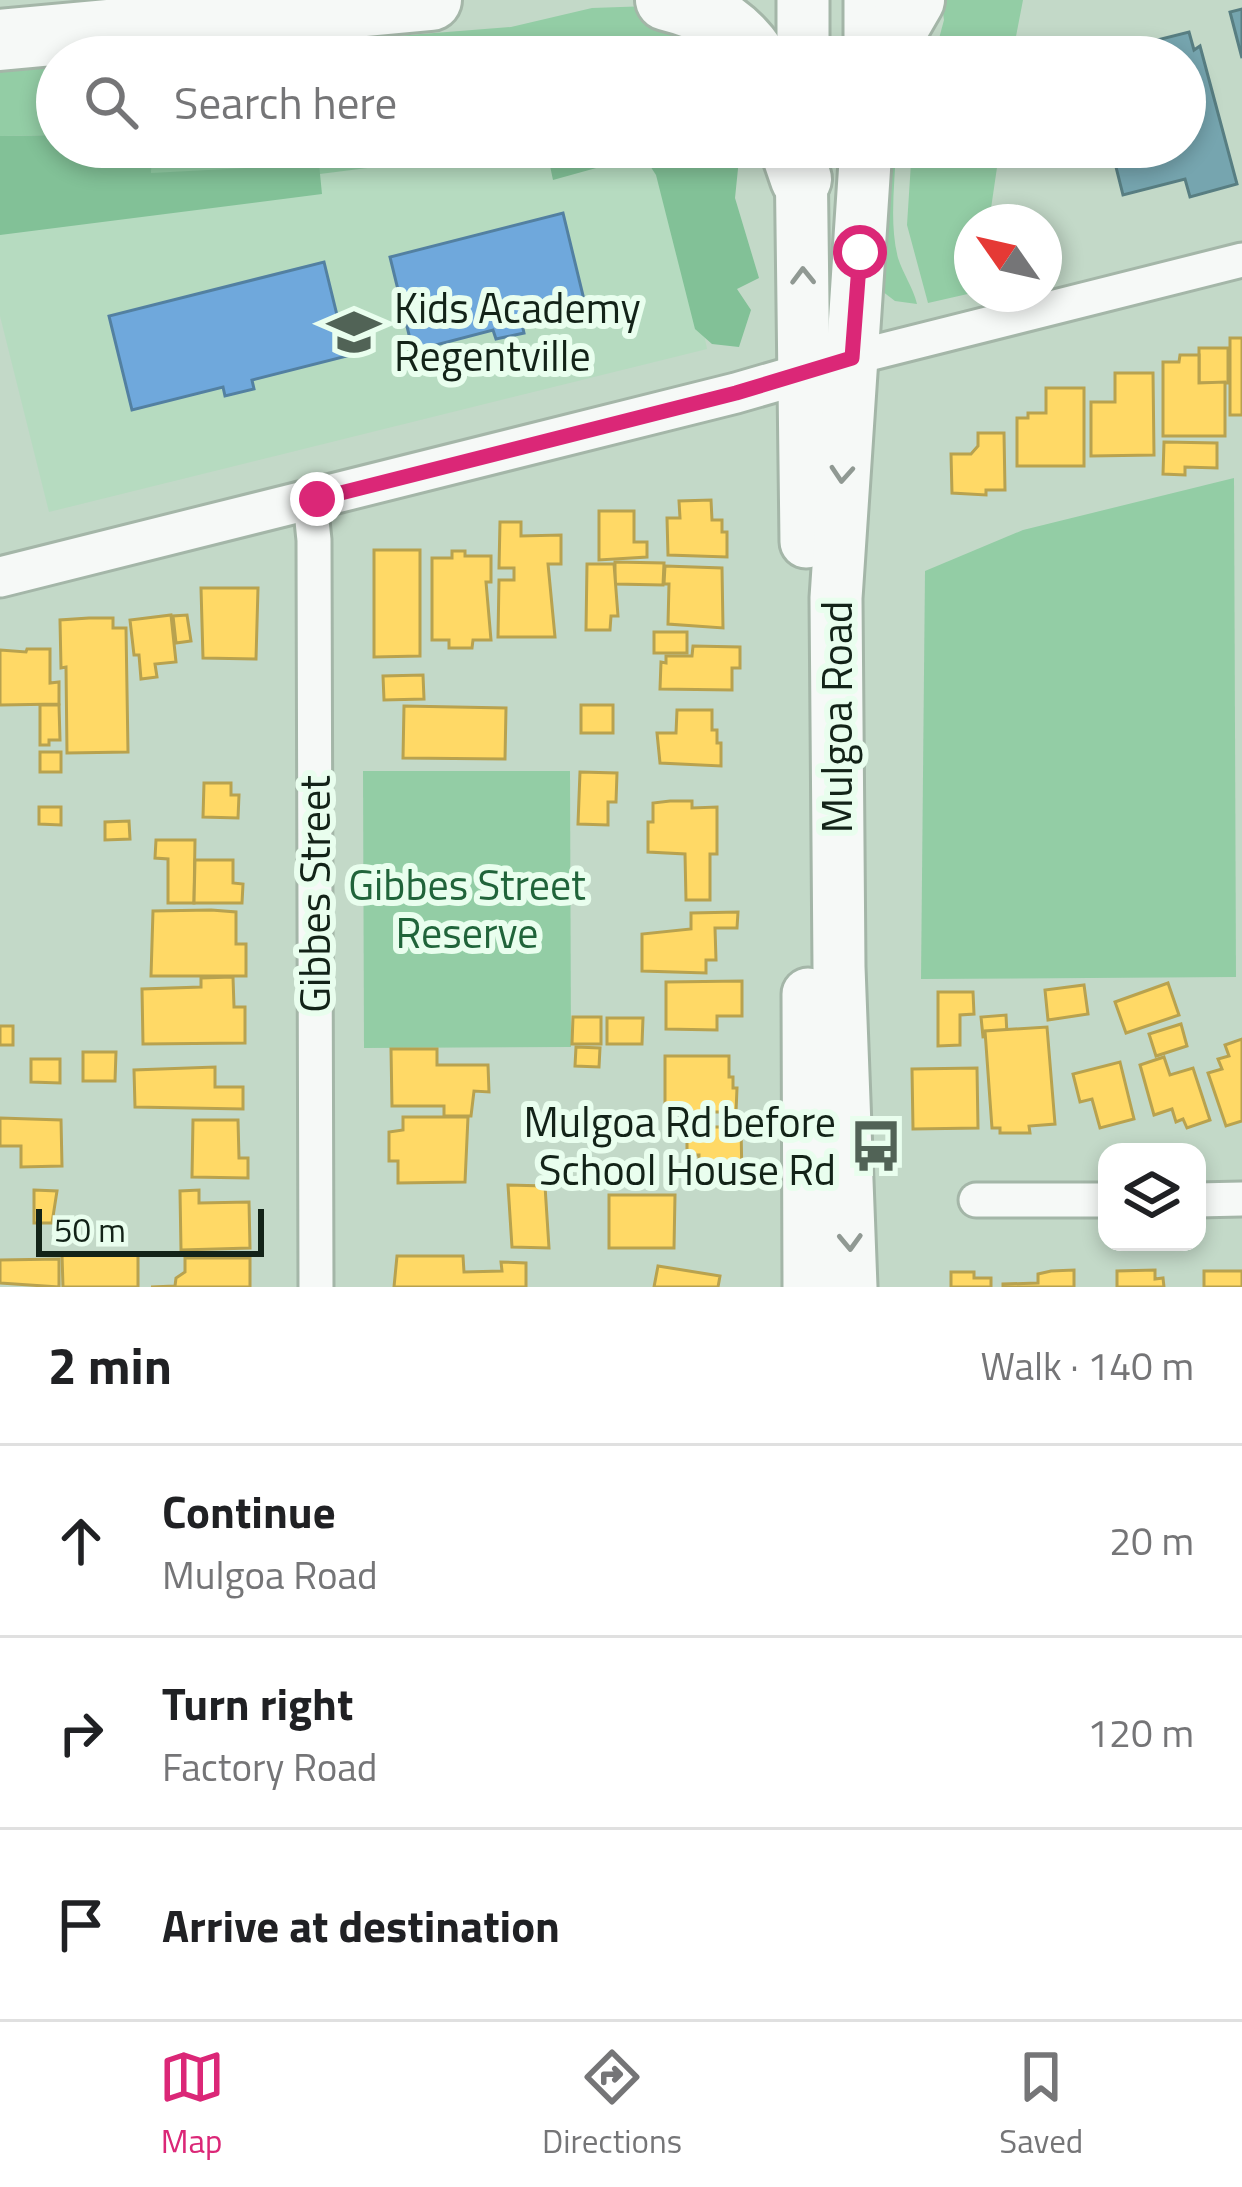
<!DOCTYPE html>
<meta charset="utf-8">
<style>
:root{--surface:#fff;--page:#f6f6f6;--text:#202124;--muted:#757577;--line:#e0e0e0;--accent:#db2777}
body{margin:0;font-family:"Titillium Web",sans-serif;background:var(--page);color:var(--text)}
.controls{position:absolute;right:36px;bottom:36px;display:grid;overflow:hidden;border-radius:24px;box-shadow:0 6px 18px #0003}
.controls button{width:108px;height:108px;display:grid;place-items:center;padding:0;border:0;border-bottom:3px solid var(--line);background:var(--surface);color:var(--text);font:60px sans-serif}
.compass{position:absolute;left:954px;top:204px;width:108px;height:108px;border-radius:50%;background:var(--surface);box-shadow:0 6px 18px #0003;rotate:304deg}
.scale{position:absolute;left:36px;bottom:30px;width:228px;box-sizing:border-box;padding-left:12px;border:6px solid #132318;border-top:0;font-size:33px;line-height:42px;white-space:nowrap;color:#132318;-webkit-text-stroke:9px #e9feee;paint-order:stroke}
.stop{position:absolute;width:36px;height:36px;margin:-27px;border:9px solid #db2777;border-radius:50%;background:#fff}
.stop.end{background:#db2777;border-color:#fff;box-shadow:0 3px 12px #0008}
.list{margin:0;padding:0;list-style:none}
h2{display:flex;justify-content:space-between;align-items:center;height:156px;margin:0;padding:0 48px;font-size:51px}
h2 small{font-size:39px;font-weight:400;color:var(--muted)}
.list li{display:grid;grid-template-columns:78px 1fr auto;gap:36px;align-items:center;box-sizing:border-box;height:192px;padding:0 48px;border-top:3px solid var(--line)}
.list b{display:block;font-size:45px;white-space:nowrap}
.list p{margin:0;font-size:39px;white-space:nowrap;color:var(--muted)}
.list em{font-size:39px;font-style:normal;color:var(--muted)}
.icon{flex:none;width:66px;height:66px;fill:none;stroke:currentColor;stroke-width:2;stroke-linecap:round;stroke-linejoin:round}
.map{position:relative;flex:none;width:1242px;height:1287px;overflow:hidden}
.search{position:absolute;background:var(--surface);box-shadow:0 6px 18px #0003;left:36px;right:36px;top:36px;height:132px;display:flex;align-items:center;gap:30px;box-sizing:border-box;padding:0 42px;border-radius:66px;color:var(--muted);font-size:45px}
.sheet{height:732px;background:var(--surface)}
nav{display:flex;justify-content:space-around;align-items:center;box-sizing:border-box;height:168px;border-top:3px solid var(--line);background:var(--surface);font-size:33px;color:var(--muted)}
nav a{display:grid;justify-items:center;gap:6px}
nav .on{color:var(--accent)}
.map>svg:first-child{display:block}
.built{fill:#b6dbc0}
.green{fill:#93cda5}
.forest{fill:#82c197}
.homes{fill:#ffd966;stroke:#b8a24f;stroke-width:3}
.schools{fill:#6fa8dc;stroke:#5380a1;stroke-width:3}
.public{fill:#76a5af;stroke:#587e82;stroke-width:3}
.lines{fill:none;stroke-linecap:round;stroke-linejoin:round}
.minor-casing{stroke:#a4b6a8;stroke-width:39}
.tertiary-casing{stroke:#a4b6a8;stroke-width:45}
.primary-casing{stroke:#a4b6a8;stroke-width:57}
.motorway-casing{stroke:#a4b6a8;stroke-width:66}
.minor{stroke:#f6f9f7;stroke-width:33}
.tertiary{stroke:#f6f9f7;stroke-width:39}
.primary{stroke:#f6f9f7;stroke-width:51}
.motorway{stroke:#f6f9f7;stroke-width:60}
.oneway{stroke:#909993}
.route{stroke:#db2777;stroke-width:15}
.labels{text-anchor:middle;stroke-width:12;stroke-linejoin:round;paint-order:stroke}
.poi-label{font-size:42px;fill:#132318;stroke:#e9feee;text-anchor:start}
.street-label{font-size:42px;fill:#132318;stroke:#e9feee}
.park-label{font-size:42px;fill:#20643a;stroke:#e9feee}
</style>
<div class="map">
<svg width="1242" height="1287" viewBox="0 0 1242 1287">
<rect width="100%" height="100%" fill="#c3d9c8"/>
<polygon class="built" points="533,147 668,147 707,349 49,512 0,316 0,214"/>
<g class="green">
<polygon points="941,0 1023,0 1012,57 934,57 944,20"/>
<polygon points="650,6 722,57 649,57 635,44 596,53 596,57 129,57 511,27 592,8"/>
<polygon points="57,63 57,135 0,136 0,67"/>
<polygon points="196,147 533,147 320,174 151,173 152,153"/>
<path d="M 880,147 L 896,147 C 895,183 889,223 898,258 C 903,274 913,287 917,304 L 895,301 L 878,288 Z"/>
<polygon points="912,147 1000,147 989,222 972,222 972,293 928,303 907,225"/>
<polygon points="1234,478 1236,977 921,979 925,571 1023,530"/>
<polygon points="363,771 570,771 571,1047 364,1048"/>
</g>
<g class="forest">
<polygon points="57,135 57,147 196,147 153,153 151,173 319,164 322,194 0,235 0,136"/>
<polygon points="546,147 707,147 739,159 735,198 759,278 737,289 751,310 739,347 712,344 695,329 656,175 643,155 553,180"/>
</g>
<g class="homes">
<rect x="1230" y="338" width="12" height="77"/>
<rect x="1199" y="348" width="29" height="35"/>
<polygon points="1180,355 1199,355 1199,383 1225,382 1225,436 1163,436 1163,362 1179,362"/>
<polygon points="1115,373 1153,373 1154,455 1091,456 1091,402 1115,402"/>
<polygon points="1046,388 1084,388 1084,466 1017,466 1017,418 1028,418 1028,413 1046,413"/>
<polygon points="978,433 1004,433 1005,490 986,490 986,495 952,493 951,454 971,454 978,446"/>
<polygon points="1164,442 1217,443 1217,468 1185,467 1185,475 1163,474"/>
<polygon points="711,500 712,520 722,520 722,532 727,532 727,557 668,555 667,518 680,518 679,501"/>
<polygon points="599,511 634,511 634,542 647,542 647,557 599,560"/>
<polygon points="500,522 521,522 521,536 561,535 561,564 548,564 555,637 498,637 499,580 514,580 514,568 499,568"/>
<polygon points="374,550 420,550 420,656 374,657"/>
<polygon points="452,551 465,551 465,556 491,556 491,582 486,582 491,640 473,640 472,648 449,648 449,640 432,640 432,558 452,558"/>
<polygon points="615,562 664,563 663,585 615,584"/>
<polygon points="587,564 614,564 618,616 611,616 610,630 586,630"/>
<polygon points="665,566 722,568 723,628 668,624 669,584 664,584"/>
<polygon points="201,588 258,588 256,659 203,658"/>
<polygon points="171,615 176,662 155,664 157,677 141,679 139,655 134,655 130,620"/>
<polygon points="187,615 191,641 176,643 173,616"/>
<polygon points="89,618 113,618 113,628 126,628 128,752 67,753 66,667 61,668 60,620"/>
<rect x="654" y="632" width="33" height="21"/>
<polygon points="693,646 740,647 740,668 732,668 732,690 660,689 661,662 666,663 666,656 692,656"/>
<polygon points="27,649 50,649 50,683 59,682 59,704 0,705 0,650 26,652"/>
<polygon points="423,675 424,699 384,700 383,676"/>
<polygon points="40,705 59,705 60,740 49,740 49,745 40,745"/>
<rect x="581" y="705" width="32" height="28"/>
<polygon points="404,706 506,708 505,759 403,758"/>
<polygon points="677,710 712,710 712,730 717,730 717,743 721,743 721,766 660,763 657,733 676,733"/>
<rect x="40" y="752" width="21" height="20"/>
<polygon points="580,772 617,773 616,802 608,802 608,825 578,824"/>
<polygon points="204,783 231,783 231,795 239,795 238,818 203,817"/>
<polygon points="670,801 692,801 692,808 717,807 717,854 710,854 710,900 686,900 685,854 648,852 648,822 653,822 653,803"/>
<polygon points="39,807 61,807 61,825 39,824"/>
<polygon points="129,821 130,839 105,840 105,822"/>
<polygon points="156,840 195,840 194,903 168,903 168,859 155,858"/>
<polygon points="195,860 233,860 233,883 243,884 242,903 194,903"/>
<polygon points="211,910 236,912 236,944 246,944 246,976 151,976 153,911"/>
<polygon points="738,912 737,928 715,928 716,960 706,960 706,973 642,971 642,934 691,929 691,913"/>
<polygon points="233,977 234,1007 245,1007 245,1043 143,1044 142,989 201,987 201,978"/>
<polygon points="742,981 742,1016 717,1016 717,1030 666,1029 666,982"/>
<polygon points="1168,983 1179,1015 1126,1033 1115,1002"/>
<polygon points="1084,985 1088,1014 1048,1020 1045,990"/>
<polygon points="938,992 973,992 974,1014 960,1015 960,1045 938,1046"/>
<polygon points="1006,1015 1007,1035 983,1037 981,1017"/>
<polygon points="573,1017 601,1017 601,1044 572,1044"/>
<polygon points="607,1018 643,1018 642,1044 607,1044"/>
<polygon points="1181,1024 1187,1046 1156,1056 1149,1034"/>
<rect x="0" y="1026" width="13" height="19"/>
<polygon points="1047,1027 1055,1124 1029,1126 1030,1133 1000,1133 1000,1128 992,1128 985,1031"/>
<polygon points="1242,1039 1242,1121 1226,1126 1208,1073 1222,1069 1218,1059 1229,1056 1225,1045"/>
<polygon points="576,1047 600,1048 599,1067 575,1066"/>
<polygon points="391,1049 437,1049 437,1065 488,1065 489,1092 474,1091 471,1116 444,1116 444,1106 392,1106"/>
<polygon points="83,1052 116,1052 115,1081 83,1081"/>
<polygon points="665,1056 729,1056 729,1077 733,1077 733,1088 737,1088 736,1112 665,1112"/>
<polygon points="1164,1057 1170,1075 1193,1068 1210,1120 1187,1128 1183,1119 1176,1122 1172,1109 1154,1115 1140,1065"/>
<polygon points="31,1059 60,1059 60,1083 31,1082"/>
<polygon points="1120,1062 1134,1119 1100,1128 1092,1099 1080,1102 1073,1074"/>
<polygon points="215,1067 215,1087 243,1087 243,1109 135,1107 134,1070"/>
<polygon points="977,1068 978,1128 913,1129 912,1069"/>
<polygon points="403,1117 468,1117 465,1182 398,1183 398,1161 389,1161 389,1132 403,1130"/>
<polygon points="0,1118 61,1120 62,1166 21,1167 21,1146 0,1146"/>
<polygon points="193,1120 238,1120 239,1158 248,1158 248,1178 192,1177"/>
<polygon points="687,1127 741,1127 742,1179 699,1177 699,1155 687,1155"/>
<polygon points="508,1185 545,1186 549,1248 512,1247"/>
<polygon points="34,1190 57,1191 52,1223 34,1223"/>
<polygon points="199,1190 199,1203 249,1202 250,1248 181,1250 180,1191"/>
<polygon points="609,1195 675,1195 674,1248 609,1248"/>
<polygon points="138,1254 138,1287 63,1287 62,1255"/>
<polygon points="397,1256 463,1256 464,1272 502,1271 501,1262 526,1263 526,1287 394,1287"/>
<polygon points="185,1258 250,1258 250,1287 151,1287 175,1286 176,1278 185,1272"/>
<polygon points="59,1259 59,1287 0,1283 0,1260"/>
<polygon points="658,1266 720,1276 718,1287 654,1287"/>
<polygon points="1074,1270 1074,1287 1003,1287 1003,1284 1038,1283 1038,1274 1051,1271"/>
<polygon points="1155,1270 1155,1279 1163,1278 1164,1287 1117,1287 1117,1271"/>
<rect x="1204" y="1271" width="38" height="16"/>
<polygon points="951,1272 974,1272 974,1278 991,1278 991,1287 951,1287"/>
</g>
<g class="schools">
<polygon points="563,213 586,308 522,324 524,333 496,339 493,330 413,351 390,257"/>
<polygon points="324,262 347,356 252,380 254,389 225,396 223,387 132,410 109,316"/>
</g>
<g class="public">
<polygon points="1242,9 1242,58 1230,12"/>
<polygon points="1189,32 1194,50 1200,46 1237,184 1190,197 1185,179 1123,195 1111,147 1185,147 1185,57 1162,57 1157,40"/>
</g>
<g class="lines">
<g class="minor-casing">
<g id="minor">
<polyline points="852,358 1242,260"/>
<polyline points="310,501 314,540 316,1287"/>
<polyline points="976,1200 1107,1200"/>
<polyline points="1197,1200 1242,1199"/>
</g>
</g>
<g class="tertiary-casing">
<polyline id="tertiary" points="0,577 736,393 826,367"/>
</g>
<g class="primary-casing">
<g id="primary">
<polyline points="870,0 870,57"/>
<polyline points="803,57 803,0"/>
<polyline points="801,147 806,542"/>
<polyline points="808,994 809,1287"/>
<polyline points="851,1287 839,967 836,598 866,147"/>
</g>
</g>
<g class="motorway-casing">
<g id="motorway">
<path d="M 666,0 C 705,10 733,23 756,57"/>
<polyline points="0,40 431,0"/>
<polyline points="881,57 914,0"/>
<polyline points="790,147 801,179"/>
</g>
</g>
<use href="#minor" class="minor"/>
<use href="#tertiary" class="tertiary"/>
<use href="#primary" class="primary"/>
<use href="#motorway" class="motorway"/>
</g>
<defs><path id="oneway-chevron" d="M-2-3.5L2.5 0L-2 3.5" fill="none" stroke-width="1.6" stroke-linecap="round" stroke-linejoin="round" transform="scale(3)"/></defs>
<g class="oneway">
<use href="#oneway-chevron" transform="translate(803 276) rotate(-91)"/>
<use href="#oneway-chevron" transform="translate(842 474) rotate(94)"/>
<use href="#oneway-chevron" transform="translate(850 1242) rotate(88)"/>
</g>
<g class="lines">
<polyline class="route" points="317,499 736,393 852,358 860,252"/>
</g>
<defs>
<g id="school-bare" transform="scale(4.14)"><path d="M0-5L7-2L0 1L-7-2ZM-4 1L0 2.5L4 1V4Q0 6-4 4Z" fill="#516356" stroke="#e9feee" stroke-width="2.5" paint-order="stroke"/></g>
<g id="bus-bare" transform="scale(4.14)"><path d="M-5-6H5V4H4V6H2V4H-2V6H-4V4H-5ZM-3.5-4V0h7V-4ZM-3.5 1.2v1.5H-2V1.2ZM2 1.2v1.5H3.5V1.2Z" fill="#516356" stroke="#e9feee" stroke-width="2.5" paint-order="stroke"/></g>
</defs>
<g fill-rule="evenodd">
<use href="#school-bare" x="354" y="332"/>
<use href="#bus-bare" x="876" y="1146"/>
</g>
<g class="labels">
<g class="poi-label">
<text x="394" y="323">Kids Academy<tspan x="394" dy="48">Regentville</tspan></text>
<text x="836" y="1137" text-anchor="end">Mulgoa Rd before<tspan x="836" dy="48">School House Rd</tspan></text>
</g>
<g class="street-label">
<text transform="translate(837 717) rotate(-90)" y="15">Mulgoa Road</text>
<text transform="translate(315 894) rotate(-90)" y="15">Gibbes Street</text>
</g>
<g class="park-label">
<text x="467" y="900">Gibbes Street<tspan x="467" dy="48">Reserve</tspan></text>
</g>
</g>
</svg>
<div class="controls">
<button><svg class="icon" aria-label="layers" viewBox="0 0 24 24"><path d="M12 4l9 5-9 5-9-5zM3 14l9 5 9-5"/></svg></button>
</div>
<svg class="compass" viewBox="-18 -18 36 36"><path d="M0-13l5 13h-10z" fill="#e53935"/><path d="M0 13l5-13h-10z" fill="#757577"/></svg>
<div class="scale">50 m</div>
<div class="stop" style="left:860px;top:252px"></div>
<div class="stop end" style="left:317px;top:499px"></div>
<div class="search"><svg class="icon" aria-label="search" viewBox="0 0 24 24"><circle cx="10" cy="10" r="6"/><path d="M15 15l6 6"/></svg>Search here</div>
</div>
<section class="sheet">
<h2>2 min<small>Walk · 140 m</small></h2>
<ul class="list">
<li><svg class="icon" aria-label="ahead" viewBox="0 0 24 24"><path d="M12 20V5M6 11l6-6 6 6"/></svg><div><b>Continue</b><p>Mulgoa Road</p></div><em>20 m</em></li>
<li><svg class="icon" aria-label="right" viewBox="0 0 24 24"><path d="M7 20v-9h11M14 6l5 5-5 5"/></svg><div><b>Turn right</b><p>Factory Road</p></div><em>120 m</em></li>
<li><svg class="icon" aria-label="arrive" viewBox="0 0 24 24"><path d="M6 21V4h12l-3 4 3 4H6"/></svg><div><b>Arrive at destination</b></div></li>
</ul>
</section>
<nav>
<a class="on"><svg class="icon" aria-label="map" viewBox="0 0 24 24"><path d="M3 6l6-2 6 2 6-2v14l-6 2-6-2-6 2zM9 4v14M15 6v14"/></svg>Map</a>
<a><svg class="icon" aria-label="directions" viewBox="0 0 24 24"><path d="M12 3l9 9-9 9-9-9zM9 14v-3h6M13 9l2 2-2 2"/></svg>Directions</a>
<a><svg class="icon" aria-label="saved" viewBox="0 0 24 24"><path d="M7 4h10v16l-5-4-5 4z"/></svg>Saved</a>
</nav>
